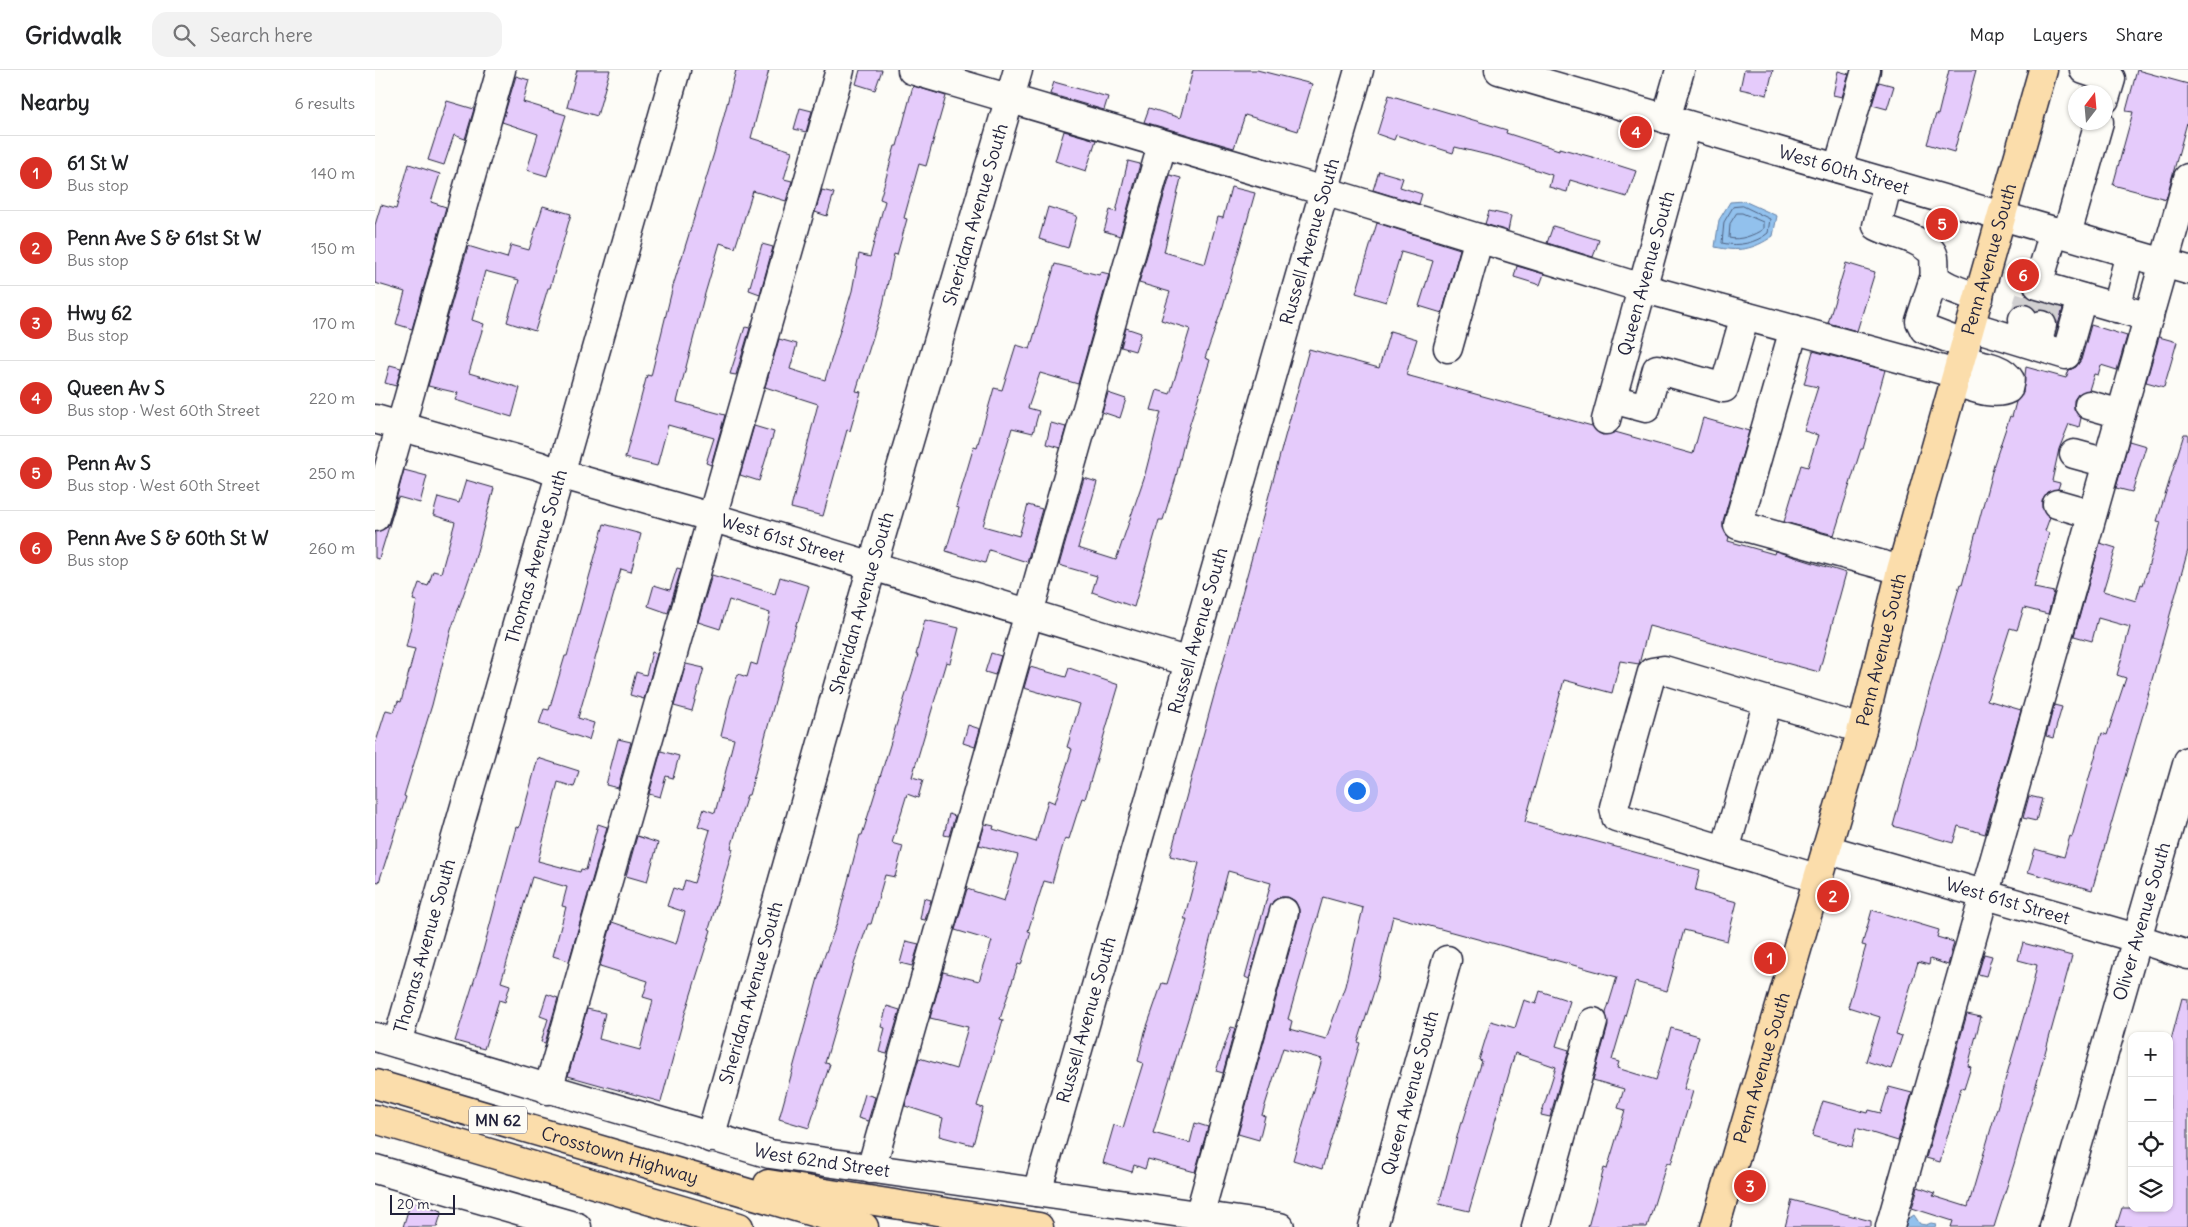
<!DOCTYPE html>
<meta charset="utf-8">
<style>
:root{--surface:#fff;--page:#f2f2f2;--text:#202124;--muted:#757577;--line:#e0e0e0;--accent:#d93025}
body{margin:0;font-family:Delius,sans-serif;background:var(--page);color:var(--text)}
.controls{position:absolute;right:15px;bottom:15px;display:grid;overflow:hidden;border-radius:10px;box-shadow:0 1px 4px #0004}
.controls button{width:45px;height:45px;display:grid;place-items:center;padding:0;border:0;border-bottom:1px solid var(--line);background:var(--surface);color:var(--text);font:25px sans-serif}
.compass{position:absolute;left:1693px;top:15px;width:45px;height:45px;border-radius:50%;background:var(--surface);box-shadow:0 1px 4px #0004;rotate:16deg}
.scale{position:absolute;left:15px;bottom:12px;width:65px;box-sizing:border-box;padding-left:5px;border:2px solid #22223b;border-top:0;font-size:14px;line-height:18px;white-space:nowrap;color:#22223b;-webkit-text-stroke:4px #fdfcf7;paint-order:stroke}
.you{position:absolute;left:981px;top:720px;width:18px;height:18px;margin:-12px;border:4px solid #fff;border-radius:50%;background:#1a73e8;box-shadow:0 0 0 8px #1a73e833}
.badge{display:grid;place-items:center;width:32px;height:32px;border-radius:50%;background:var(--accent);color:#fff;font-size:16px;font-weight:700}
.pin{position:absolute;translate:-50% -50%;border:2px solid #fff;box-shadow:0 1px 5px #0006}
.list{margin:0;padding:0;list-style:none}
h2{display:flex;justify-content:space-between;align-items:center;height:65px;margin:0;padding:0 20px;font-size:21px}
h2 small{font-size:16px;font-weight:400;color:var(--muted)}
.list li{display:grid;grid-template-columns:32px 1fr auto;gap:15px;align-items:center;box-sizing:border-box;height:75px;padding:0 20px;border-top:1px solid var(--line)}
.list b{display:block;font-size:19px;white-space:nowrap}
.list p{margin:0;font-size:16px;white-space:nowrap;color:var(--muted)}
.list em{font-size:16px;font-style:normal;color:var(--muted)}
.icon{flex:none;width:28px;height:28px;fill:none;stroke:currentColor;stroke-width:2;stroke-linecap:round;stroke-linejoin:round}
.map{position:relative;flex:none;width:1813px;height:1157px;overflow:hidden}
header{display:flex;align-items:center;gap:30px;box-sizing:border-box;height:70px;padding:0 25px;background:var(--surface);border-bottom:1px solid var(--line)}
header strong{font-size:24px}
nav{display:flex;gap:28px;margin-inline-start:auto;font-size:18px}
.search{width:350px;height:45px;background:var(--page);display:flex;align-items:center;gap:12px;box-sizing:border-box;padding:0 18px;border-radius:15px;color:var(--muted);font-size:19px}
main{display:flex}
aside{flex:1;background:var(--surface)}
.map>svg:first-child{display:block}
.water{fill:#92c1ed;stroke:#6581a6}
.lines{fill:none;stroke-linecap:round;stroke-linejoin:round}
.shore{stroke:#4f6282;stroke-width:1}
.building{fill:#e5cbfb;stroke:#22223b;fill-rule:evenodd}
.minor-tunnel{stroke:#d1d0d1;stroke-width:28;stroke-dasharray:28 14;stroke-linecap:butt}
.minor-casing{stroke:#22223b;stroke-width:31}
.major-casing{stroke:#22223b;stroke-width:31}
.highway-casing{stroke:#22223b;stroke-width:31}
.minor{stroke:#fdfcf7;stroke-width:28}
.major{stroke:#fbddab;stroke-width:28}
.highway{stroke:#fbddab;stroke-width:28}
.labels{text-anchor:middle;stroke-width:5;stroke-linejoin:round;paint-order:stroke}
.shield{fill:#fdfcf7;stroke:#646373;stroke-width:1}
.shield-label{font-size:16px;font-weight:bold;fill:#22223b}
.street-label{font-size:18px;fill:#22223b;stroke:#fdfcf7}
</style>
<header>
<strong>Gridwalk</strong>
<div class="search"><svg class="icon" aria-label="search" viewBox="0 0 24 24"><circle cx="10" cy="10" r="6"/><path d="M15 15l6 6"/></svg>Search here</div>
<nav><a>Map</a><a>Layers</a><a>Share</a></nav>
</header>
<main>
<aside>
<h2>Nearby<small>6 results</small></h2>
<ul class="list">
<li><span class="badge">1</span><div><b>61 St W</b><p>Bus stop</p></div><em>140 m</em></li>
<li><span class="badge">2</span><div><b>Penn Ave S &amp; 61st St W</b><p>Bus stop</p></div><em>150 m</em></li>
<li><span class="badge">3</span><div><b>Hwy 62</b><p>Bus stop</p></div><em>170 m</em></li>
<li><span class="badge">4</span><div><b>Queen Av S</b><p>Bus stop · West 60th Street</p></div><em>220 m</em></li>
<li><span class="badge">5</span><div><b>Penn Av S</b><p>Bus stop · West 60th Street</p></div><em>250 m</em></li>
<li><span class="badge">6</span><div><b>Penn Ave S &amp; 60th St W</b><p>Bus stop</p></div><em>260 m</em></li>
</ul>
</aside>
<div class="map">
<svg width="1813" height="1157" viewBox="0 0 1813 1157">
<rect width="100%" height="100%" fill="#fdfcf7"/>
<filter id="ink" filterUnits="userSpaceOnUse"><feTurbulence type="fractalNoise" baseFrequency=".02" numOctaves="2"/><feDisplacementMap in="SourceGraphic" scale="10" xChannelSelector="R" yChannelSelector="G"/><feConvolveMatrix kernelMatrix="1 2 1 2 8 2 1 2 1" color-interpolation-filters="sRGB"/></filter>
<g filter="url(#ink)">
<g class="water">
<path d="M 1369,131 L 1402,146 L 1398,166 C 1378,180 1363,182 1340,177 L 1344,150 L 1355,132 Z"/>
<polygon points="1539,1145 1545,1154 1551,1155 1556,1153 1561,1154 1560,1157 1531,1157 1528,1152"/>
</g>
<g class="lines">
<g class="shore">
<path d="M 1368,136 L 1395,149 L 1393,163 C 1381,173 1363,177 1347,173 L 1349,152 L 1358,137 Z"/>
<path d="M 1362,143 L 1367,143 L 1388,152 L 1388,159 C 1380,165 1364,171 1354,168 L 1355,154 Z"/>
</g>
</g>
<g class="building">
<polygon points="202,0 235,0 222,46 192,37"/>
<polygon points="361,0 394,0 376,68 417,81 409,109 417,111 411,131 378,121 360,178 345,173 329,227 302,332 350,345 336,395 331,393 339,368 293,355 282,396 250,388 272,305 276,306 298,216 339,83"/>
<polygon points="485,0 507,0 500,20 481,14"/>
<polygon points="818,0 882,0 937,14 923,61 870,45 859,78 769,52 774,38 805,48"/>
<polygon points="1369,0 1398,0 1392,25 1365,19"/>
<polygon points="1574,0 1601,0 1579,82 1552,74 1561,44 1563,45"/>
<polygon points="1762,0 1813,14 1813,49 1791,129 1738,115 1758,42 1751,41"/>
<polygon points="1463,1 1474,4 1467,27 1458,25"/>
<polygon points="141,6 154,10 148,32 191,45 172,106 152,100 163,64 127,52"/>
<polygon points="679,12 733,27 729,40 675,24"/>
<polygon points="1504,12 1519,16 1512,39 1497,35"/>
<polygon points="538,16 571,26 551,96 544,94 529,148 532,149 522,185 519,184 508,235 481,321 486,322 475,361 472,360 448,446 416,438 443,334 390,317 404,269 422,274 415,299 450,310 477,221 484,184 495,187 510,131 505,129 520,76 522,76"/>
<polygon points="1014,25 1132,60 1131,63 1184,80 1184,78 1217,87 1261,101 1252,127 1195,110 1192,122 1174,117 1177,105 1125,88 1080,77 1078,83 1021,65 1019,70 1002,64"/>
<polygon points="72,31 99,39 90,69 79,65 69,95 53,90"/>
<polygon points="425,38 437,41 431,62 419,59"/>
<polygon points="689,61 721,70 711,101 680,91"/>
<polygon points="753,91 765,94 745,166 729,161 735,140 741,142"/>
<polygon points="34,94 65,104 56,132 71,137 37,259 21,254 30,222 0,213 0,155 6,135 21,139"/>
<polygon points="1004,101 1028,108 1025,117 1047,124 1044,134 998,120"/>
<polygon points="795,105 806,108 789,182 830,194 843,147 848,148 856,117 880,123 848,236 830,288 835,290 809,373 800,411 788,450 784,450 759,537 717,522 722,506 684,495 709,408 722,412 703,478 741,490 769,408 786,342 776,340 782,320 795,324 815,259 786,250 795,222 764,213"/>
<polygon points="447,120 459,123 452,146 440,142"/>
<polygon points="168,136 196,144 175,218 173,218 160,261 132,252 144,210 110,201 97,250 109,254 94,303 145,318 137,347 80,330 83,323 53,316 93,176 132,188 136,175 154,180"/>
<polygon points="673,137 702,146 693,178 664,169"/>
<polygon points="1114,141 1136,146 1133,161 1110,154"/>
<polygon points="1002,153 1085,179 1067,243 1044,236 1058,191 1026,182 1011,232 981,223"/>
<polygon points="1178,156 1224,170 1218,187 1172,173"/>
<polygon points="387,174 398,177 385,224 374,220"/>
<polygon points="1471,193 1500,202 1482,261 1453,253"/>
<polygon points="680,194 724,205 726,202 734,204 703,314 665,303 653,338 664,341 658,363 637,358 621,411 608,456 644,466 653,435 667,439 652,492 614,480 610,493 571,481 584,438 581,437 599,376 602,377 619,318 627,320 641,275 655,279"/>
<polygon points="1142,196 1169,204 1165,215 1139,207"/>
<polygon points="1651,225 1659,230 1688,238 1682,258 1682,250 1677,243 1670,240 1661,241 1656,236 1648,233"/>
<polygon points="1716,255 1752,266 1742,300 1726,295 1723,305 1719,304 1714,320 1703,324 1699,330 1699,339 1706,348 1704,357 1694,354 1684,379 1677,411 1685,413 1683,419 1672,422 1667,430 1667,438 1675,447 1670,461 1674,463 1659,518 1679,522 1673,544 1649,538 1642,560 1635,558 1612,630 1646,640 1610,764 1583,756 1578,773 1518,756 1557,611 1585,514 1587,515 1619,394 1635,346 1637,347 1641,332 1648,322 1651,297 1691,308 1694,300 1701,297 1706,290"/>
<polygon points="370,257 375,258 361,305 355,304"/>
<polygon points="751,258 766,263 760,281 746,277"/>
<path d="M 1015,261 L 1042,269 L 1031,305 L 1217,356 L 1227,365 L 1240,362 L 1318,384 L 1328,348 L 1374,361 L 1348,451 L 1348,458 L 1354,467 L 1353,471 L 1399,484 L 1400,481 L 1471,503 L 1444,602 L 1274,556 L 1264,594 L 1245,591 L 1237,623 L 1189,610 L 1150,752 L 1325,800 L 1320,821 L 1362,832 L 1352,871 L 1309,860 L 1292,921 L 1260,912 L 1237,990 L 1244,992 L 1242,998 L 1281,1010 L 1296,958 L 1324,966 L 1309,1019 L 1318,1021 L 1296,1094 L 1292,1092 L 1272,1157 L 1213,1157 L 1229,1098 L 1232,1099 L 1250,1040 L 1243,1038 L 1249,1019 L 1218,1010 L 1233,956 L 1231,943 L 1242,907 L 1018,846 L 1003,909 L 983,972 L 985,973 L 947,1099 L 918,1090 L 947,989 L 908,978 L 887,1045 L 890,1046 L 884,1070 L 863,1064 L 924,846 L 924,839 L 920,831 L 913,827 L 905,827 L 898,831 L 874,909 L 870,907 L 896,813 L 853,801 L 821,923 L 778,1063 L 815,1073 L 820,1053 L 833,1057 L 820,1102 L 773,1089 L 770,1099 L 759,1095 L 757,1102 L 728,1093 L 739,1055 L 748,1058 L 768,993 L 763,991 L 770,962 L 787,913 L 792,914 L 812,849 L 809,849 L 824,793 L 795,786 L 934,279 L 1004,298 ZM 948,827 L 988,838 L 970,916 L 951,969 L 915,959 L 917,951 L 913,949 Z"/>
<polygon points="1784,267 1802,272 1789,317 1771,312"/>
<polygon points="1438,281 1510,300 1488,379 1486,379 1459,465 1409,452 1426,395 1433,397 1443,365 1429,361 1443,317 1429,314"/>
<polygon points="15,295 26,298 21,316 10,313"/>
<polygon points="733,323 751,329 745,348 727,342"/>
<polygon points="676,353 691,357 685,378 671,374"/>
<polygon points="379,356 399,362 384,411 365,405"/>
<polygon points="1809,364 1813,364 1813,480 1773,624 1774,624 1717,820 1653,802 1660,779 1689,787 1695,766 1697,767 1727,663 1732,665 1751,608 1742,605 1755,557 1723,548 1717,571 1699,566 1725,473 1741,478 1728,521 1761,531 1766,514 1768,515 1786,452 1782,451"/>
<polygon points="1754,371 1771,376 1757,422 1741,418"/>
<polygon points="29,400 52,406 45,433 23,427 4,489 0,488 0,462 11,458 15,452"/>
<polygon points="91,410 119,418 97,500 76,560 57,635 29,726 31,727 25,746 4,812 0,811 0,675 11,640 19,642 23,631 26,632 40,579 31,577 42,531 38,530 44,513 53,516 58,501 66,503 80,452 58,445 63,427 84,433"/>
<polygon points="229,454 266,464 256,502 246,499 203,648 219,653 214,670 164,654 169,639 174,640 190,586 192,586"/>
<polygon points="302,498 306,499 293,543 273,536 279,515 295,520"/>
<polygon points="337,505 400,524 405,507 434,516 423,552 422,551 374,725 372,725 356,778 358,779 334,859 336,860 308,950 286,1032 193,1006 212,939 230,943 224,969 265,980 278,930 268,927 273,911 225,896 237,852 301,874 310,842 292,836 298,818 307,821 310,810 319,813 335,760 323,756 329,739 340,743 359,669 346,666 355,629 363,604 372,607 376,593 382,595 395,543 354,530 345,559 323,552"/>
<polygon points="550,550 584,558 575,593 571,592 537,707 548,710 543,728 532,724 517,773 528,776 520,807 510,805 496,854 493,854 477,900 450,993 455,994 434,1058 404,1049 448,890 462,853 485,765 487,765 543,585 541,585"/>
<polygon points="277,582 282,584 269,629 255,625 261,602 271,605"/>
<polygon points="616,583 626,586 620,605 610,602"/>
<polygon points="311,594 329,598 317,641 299,636"/>
<polygon points="655,597 691,607 694,598 744,615 710,729 707,728 694,769 690,768 677,813 669,811 653,861 656,862 646,895 643,894 625,949 628,950 602,1036 608,1038 598,1075 564,1066 568,1048 530,1036 544,988 581,999 593,957 555,948 568,902 604,911 617,871 580,860 592,819 629,831 643,785 604,775 610,754 619,756 618,759 661,772 673,730 680,733 697,679 692,677 705,634 649,618"/>
<polygon points="1679,635 1687,637 1678,668 1671,666"/>
<polygon points="593,655 605,659 600,677 588,673"/>
<polygon points="243,669 256,672 243,718 231,715"/>
<polygon points="286,681 304,686 298,708 291,706 285,727 274,724"/>
<polygon points="163,688 204,701 199,717 183,712 163,791 205,802 206,799 211,800 223,754 232,757 194,891 178,886 191,837 187,836 192,817 157,807 126,912 135,915 130,932 124,930 109,979 80,971 105,892 141,757 144,758"/>
<polygon points="1654,726 1667,729 1661,751 1648,748"/>
<polygon points="574,744 580,746 574,766 569,765"/>
<polygon points="262,766 283,773 272,812 251,806"/>
<polygon points="549,828 556,830 550,850 545,849"/>
<polygon points="1497,840 1564,860 1562,867 1579,872 1573,895 1555,889 1554,895 1543,892 1521,964 1527,966 1516,999 1491,991 1505,947 1473,937 1491,876 1487,875"/>
<polygon points="531,871 544,874 537,896 525,893"/>
<polygon points="1648,873 1697,886 1639,1094 1619,1157 1576,1157 1578,1151 1537,1138 1543,1117 1560,1123 1558,1126 1593,1137 1656,922 1662,895 1643,890"/>
<polygon points="1609,884 1617,886 1611,906 1603,904"/>
<polygon points="1165,921 1195,931 1181,976 1194,980 1175,1047 1166,1045 1181,997 1140,983 1094,1141 1064,1134 1086,1052 1088,1052 1107,991 1104,990 1116,951 1140,958 1149,930 1161,934"/>
<polygon points="172,924 183,928 170,973 166,972 173,949 165,946"/>
<polygon points="1807,928 1813,929 1813,1157 1741,1157 1747,1138 1794,1138 1794,978"/>
<polygon points="512,936 525,940 512,984 504,982 510,958 506,957"/>
<polygon points="1592,944 1606,947 1593,996 1596,997 1589,1019 1586,1018 1565,1092 1551,1088"/>
<polygon points="856,957 860,958 848,1003 841,1001"/>
<polygon points="1514,1017 1537,1023 1523,1071 1481,1058 1477,1077 1437,1066 1448,1031 1493,1043 1494,1040 1506,1043"/>
<polygon points="490,1024 500,1027 493,1051 483,1048"/>
<polygon points="1417,1130 1496,1151 1496,1157 1410,1157"/>
<polygon points="36,1131 67,1141 62,1157 28,1157"/>
</g>
<g class="lines">
<g class="minor-tunnel">
<polyline points="1648,249 1655,227"/>
<polyline points="1667,255 1674,232"/>
</g>
<g class="minor-casing">
<g id="minor">
<polyline points="537,0 949,121 1267,218 1582,304"/>
<path id="s1" d="M 1124,0 L 1813,200"/>
<polyline points="1709,0 1736,9 1730,29"/>
<polyline points="1291,49 1305,0"/>
<polyline points="1463,98 1491,0"/>
<path d="M 1513,112 L 1502,156 C 1519,165 1540,166 1555,180 C 1562,186 1558,197 1560,205 C 1563,216 1594,224 1604,228"/>
<polyline points="1679,161 1663,215 1774,247"/>
<polyline points="1692,164 1724,52"/>
<polyline points="1560,205 1545,251 1549,259 1591,275"/>
<polyline points="1741,238 1755,183"/>
<polyline points="1648,249 1662,276 1667,255"/>
<polyline points="1596,256 1691,285 1707,228"/>
<polyline points="1419,259 1363,455 1526,500"/>
<polyline points="1073,278 1104,168"/>
<path d="M 1580,312 C 1595,316 1618,327 1633,319 L 1635,310 C 1628,296 1600,294 1586,290"/>
<polyline points="1237,329 1271,338 1282,299 1349,318 1370,246"/>
<polyline points="1714,335 1746,344"/>
<path id="s2" d="M 0,349 L 165,396 L 185,404 L 339,448 L 814,592"/>
<path id="s3" d="M 1231,350 L 1312,55"/>
<polyline points="1699,384 1732,393"/>
<polyline points="1682,434 1717,444"/>
<polyline points="0,447 126,0"/>
<polyline points="1393,631 1487,659"/>
<path id="s4" d="M 1451,779 L 1761,868 L 1813,885"/>
<polyline points="1350,780 1393,631 1289,600 1277,602 1239,737 1241,747 1444,809"/>
<path id="s5" d="M 0,967 L 395,1084 L 905,1157"/>
<path id="s6" d="M 22,973 L 301,0"/>
<polyline points="173,1020 465,0"/>
<path id="s7" d="M 335,1068 L 492,514 L 643,0"/>
<polyline points="0,1099 202,1157"/>
<polyline points="496,1099 787,75"/>
<path id="s8" d="M 662,1122 L 984,0"/>
<polyline points="824,1146 909,842"/>
<path id="s9" d="M 998,1157 L 1072,890"/>
<polyline points="1161,1157 1218,952"/>
<polyline points="1515,1157 1813,108"/>
<path id="s10" d="M 1679,1157 L 1813,691"/>
</g>
</g>
<g class="major-casing">
<g id="major">
<path id="s11" d="M 1340,1157 L 1487,659 L 1526,500 L 1668,0"/>
</g>
</g>
<g class="highway-casing">
<g id="highway">
<path id="s12" d="M 0,1014 L 489,1157"/>
<polyline points="0,1049 364,1157"/>
<polyline points="393,1114 664,1157"/>
</g>
</g>
<use href="#minor" class="minor"/>
<use href="#major" class="major"/>
<use href="#highway" class="highway"/>
</g>
</g>
<g class="labels">
<rect class="shield" x="94" y="1036.5" width="58" height="27" rx="4"/>
<g class="shield-label">
<text x="123" y="1056">MN 62</text>
</g>
<g class="street-label">
<text dy="6" stroke="none"><textPath href="#s1" startOffset="359">West 60th Street</textPath></text>
<text dy="6" stroke="none"><textPath href="#s7" startOffset="961">Sheridan Avenue South</textPath></text>
<text dy="6" stroke="none"><textPath href="#s8" startOffset="989">Russell Avenue South</textPath></text>
<text dy="6" stroke="none"><textPath href="#s11" startOffset="1006">Penn Avenue South</textPath></text>
<text dy="6" stroke="none"><textPath href="#s3" startOffset="152">Queen Avenue South</textPath></text>
<text dy="6" stroke="none"><textPath href="#s2" startOffset="425">West 61st Street</textPath></text>
<text dy="6" stroke="none"><textPath href="#s6" startOffset="506">Thomas Avenue South</textPath></text>
<text dy="6" stroke="none"><textPath href="#s7" startOffset="556">Sheridan Avenue South</textPath></text>
<text dy="6" stroke="none"><textPath href="#s8" startOffset="584">Russell Avenue South</textPath></text>
<text dy="6" stroke="none"><textPath href="#s11" startOffset="601">Penn Avenue South</textPath></text>
<text dy="6" stroke="none"><textPath href="#s4" startOffset="189">West 61st Street</textPath></text>
<text dy="6" stroke="none"><textPath href="#s10" startOffset="318">Oliver Avenue South</textPath></text>
<text dy="6" stroke="none"><textPath href="#s6" startOffset="101">Thomas Avenue South</textPath></text>
<text dy="6" stroke="none"><textPath href="#s7" startOffset="151">Sheridan Avenue South</textPath></text>
<text dy="6" stroke="none"><textPath href="#s8" startOffset="179">Russell Avenue South</textPath></text>
<text dy="6" stroke="none"><textPath href="#s11" startOffset="166">Penn Avenue South</textPath></text>
<text dy="6" stroke="none"><textPath href="#s9" startOffset="139">Queen Avenue South</textPath></text>
<text dy="6" stroke="none"><textPath href="#s12" startOffset="255">Crosstown Highway</textPath></text>
<text dy="6" stroke="none"><textPath href="#s5" startOffset="464">West 62nd Street</textPath></text>
</g>
</g>
</svg>
<div class="controls">
<button>+</button>
<button>−</button>
<button><svg class="icon" aria-label="locate" viewBox="0 0 24 24"><circle cx="12" cy="12" r="6"/><path d="M12 2v4M12 18v4M2 12h4M18 12h4"/></svg></button>
<button><svg class="icon" aria-label="layers" viewBox="0 0 24 24"><path d="M12 4l9 5-9 5-9-5zM3 14l9 5 9-5"/></svg></button>
</div>
<svg class="compass" viewBox="-18 -18 36 36"><path d="M0-13l5 13h-10z" fill="#e53935"/><path d="M0 13l5-13h-10z" fill="#757577"/></svg>
<div class="scale">20 m</div>
<div class="you"></div>
<div class="pin badge" style="left:1395px;top:888px">1</div>
<div class="pin badge" style="left:1458px;top:826px">2</div>
<div class="pin badge" style="left:1375px;top:1116px">3</div>
<div class="pin badge" style="left:1261px;top:62px">4</div>
<div class="pin badge" style="left:1567px;top:154px">5</div>
<div class="pin badge" style="left:1648px;top:205px">6</div>
</div>
</main>
